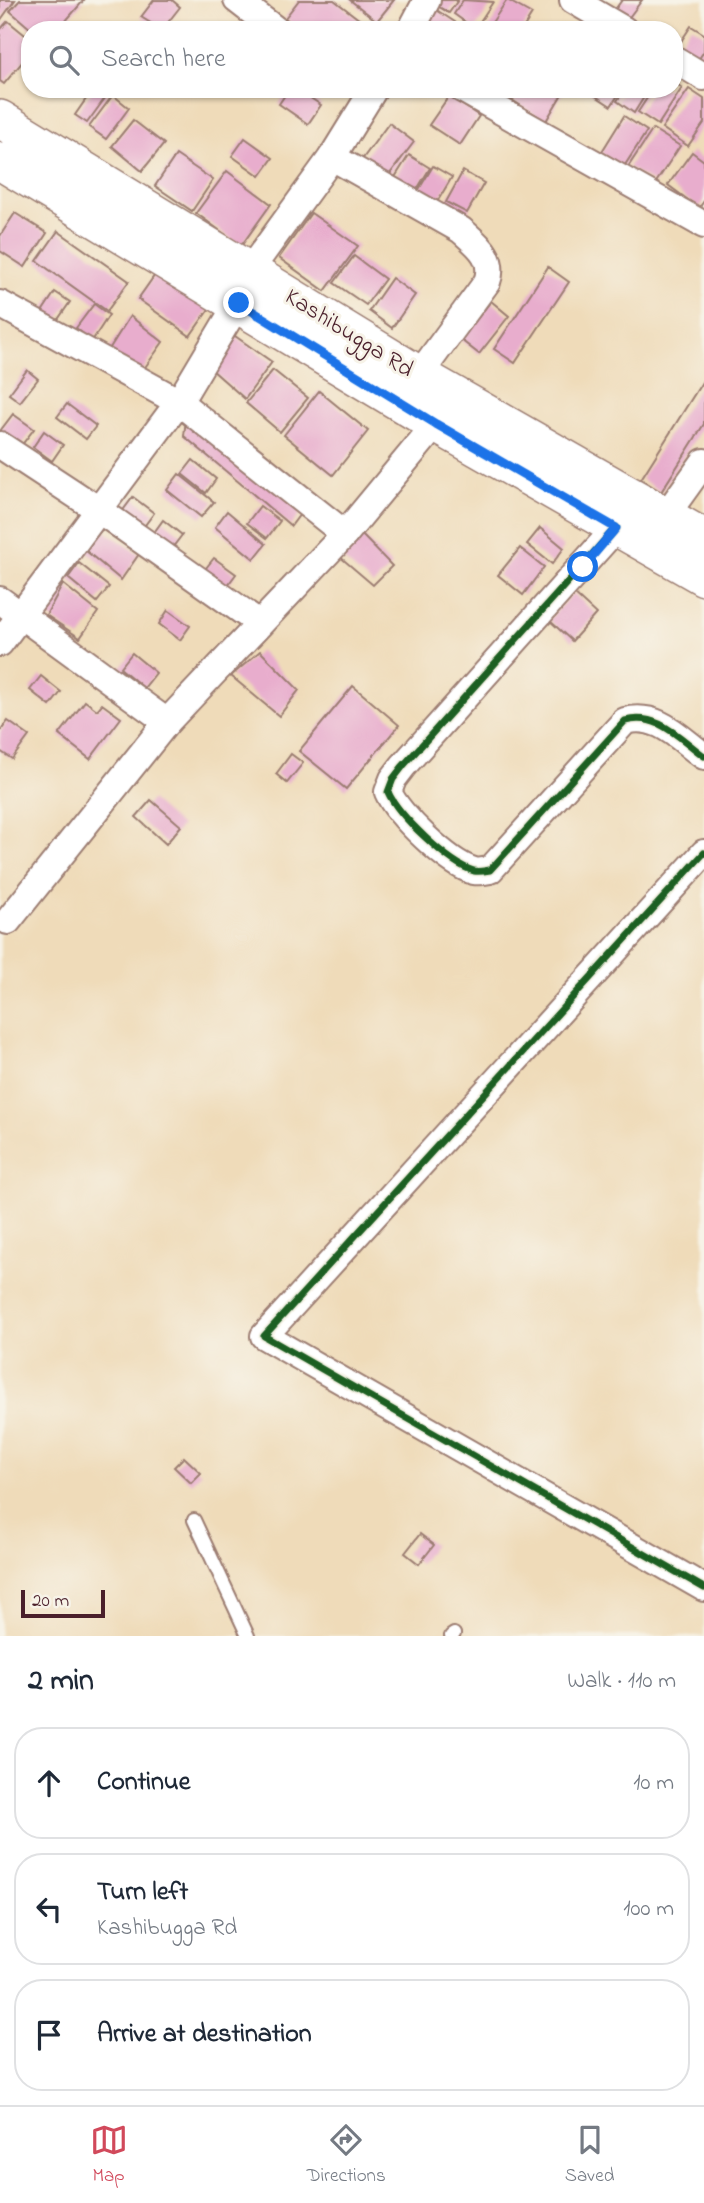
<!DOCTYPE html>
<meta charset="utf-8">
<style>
:root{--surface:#fff;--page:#f2f2f3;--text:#1f2937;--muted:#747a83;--line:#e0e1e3;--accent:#d1495b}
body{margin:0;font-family:"Indie Flower",sans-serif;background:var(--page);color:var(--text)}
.scale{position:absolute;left:21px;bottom:18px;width:84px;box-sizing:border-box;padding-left:7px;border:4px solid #4a1f2b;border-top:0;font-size:19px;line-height:24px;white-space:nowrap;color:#4a1f2b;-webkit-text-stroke:5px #f7f3e8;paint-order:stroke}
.stop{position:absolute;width:21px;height:21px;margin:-16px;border:5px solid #1a73e8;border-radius:50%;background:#fff}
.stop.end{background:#1a73e8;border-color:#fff;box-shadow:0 2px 7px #0008}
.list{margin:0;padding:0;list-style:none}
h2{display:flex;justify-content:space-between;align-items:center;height:91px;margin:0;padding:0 28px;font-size:30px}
h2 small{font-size:23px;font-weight:400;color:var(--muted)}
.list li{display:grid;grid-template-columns:46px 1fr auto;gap:21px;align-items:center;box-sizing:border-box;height:112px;margin:0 14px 14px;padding:0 14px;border:2px solid var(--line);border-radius:28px}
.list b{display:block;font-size:26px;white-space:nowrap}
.list p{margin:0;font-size:23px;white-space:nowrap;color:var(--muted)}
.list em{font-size:23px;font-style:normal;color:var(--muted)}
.icon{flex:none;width:38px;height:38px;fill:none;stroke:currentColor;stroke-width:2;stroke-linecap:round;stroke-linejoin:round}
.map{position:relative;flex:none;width:704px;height:1636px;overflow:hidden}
.search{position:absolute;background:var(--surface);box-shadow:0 2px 5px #0004;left:21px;right:21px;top:21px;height:77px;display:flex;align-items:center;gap:18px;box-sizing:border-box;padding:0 24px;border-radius:28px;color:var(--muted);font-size:26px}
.sheet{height:469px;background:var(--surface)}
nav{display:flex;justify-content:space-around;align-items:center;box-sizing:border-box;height:98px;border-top:2px solid var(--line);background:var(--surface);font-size:19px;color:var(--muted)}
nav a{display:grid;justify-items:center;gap:4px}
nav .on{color:var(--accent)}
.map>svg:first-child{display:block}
.building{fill:#e8adcd}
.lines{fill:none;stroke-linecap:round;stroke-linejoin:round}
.service-casing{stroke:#9c7d72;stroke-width:16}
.minor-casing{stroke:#9c7d72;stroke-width:30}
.secondary-casing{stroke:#9c7d72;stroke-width:40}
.service{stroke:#fff;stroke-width:12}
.minor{stroke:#fff;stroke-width:26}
.secondary{stroke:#fff;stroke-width:37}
.cycleway-casing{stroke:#f7f3e8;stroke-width:11}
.cycleway{stroke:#1b5e20;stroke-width:7}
.route{stroke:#1a73e8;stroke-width:9}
.labels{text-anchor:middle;stroke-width:6;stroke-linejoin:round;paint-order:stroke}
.street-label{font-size:24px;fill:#4a1f2b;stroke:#f7f3e8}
</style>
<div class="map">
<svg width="704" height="1636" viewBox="0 0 704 1636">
<rect width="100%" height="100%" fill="#f7f3e8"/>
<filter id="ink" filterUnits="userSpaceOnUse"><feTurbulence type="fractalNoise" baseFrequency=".0143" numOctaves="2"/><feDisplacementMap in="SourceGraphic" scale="14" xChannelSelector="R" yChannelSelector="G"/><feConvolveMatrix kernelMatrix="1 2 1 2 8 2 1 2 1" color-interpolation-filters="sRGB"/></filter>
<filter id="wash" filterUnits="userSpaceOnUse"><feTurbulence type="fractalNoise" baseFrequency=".00686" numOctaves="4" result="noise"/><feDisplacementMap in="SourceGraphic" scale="28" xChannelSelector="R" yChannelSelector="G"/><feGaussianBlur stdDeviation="1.57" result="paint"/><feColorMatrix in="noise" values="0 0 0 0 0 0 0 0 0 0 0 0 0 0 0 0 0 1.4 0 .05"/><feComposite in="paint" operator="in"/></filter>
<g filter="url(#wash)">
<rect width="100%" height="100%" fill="#efdbb9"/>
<g id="blocks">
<g class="building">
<polygon points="0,0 15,0 0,21"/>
<polygon points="20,0 84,0 58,30 32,30 10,11"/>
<polygon points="154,0 172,0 180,7 162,30 141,17"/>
<polygon points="299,0 334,0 373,30 300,30 285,18"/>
<polygon points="350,0 394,0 377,21"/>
<polygon points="439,0 458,0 449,13 436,5"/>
<polygon points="463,0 493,2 475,29 454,14"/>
<polygon points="507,0 532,14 522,30 492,30 489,27"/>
<polygon points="622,0 642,0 627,20 614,11"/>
<polygon points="435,9 458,24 455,30 422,30"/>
<polygon points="8,21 30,39 30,53 4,84 0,81 0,30"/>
<polygon points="691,26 704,34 704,51 697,62 676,49"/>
<polygon points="674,82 682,88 658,125 638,112 653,89 674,89"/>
<polygon points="93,89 108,94 87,123 75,115"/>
<polygon points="289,89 297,89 321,105 308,124 279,104"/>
<polygon points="512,89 565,89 546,121 507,97"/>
<polygon points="585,89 622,89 611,106"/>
<polygon points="625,89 649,89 634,113 617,101"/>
<polygon points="689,89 704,99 704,123 688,146 662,128"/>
<polygon points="113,95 129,108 106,139 89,127"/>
<polygon points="449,96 479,116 460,145 429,125"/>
<polygon points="624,116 647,131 623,168 601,153"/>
<polygon points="133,120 164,144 142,171 112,146"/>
<polygon points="389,123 414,142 386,179 361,161"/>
<polygon points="653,129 680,146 655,184 628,167"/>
<polygon points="245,138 273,158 260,176 232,156"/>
<polygon points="692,152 704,161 704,201 699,208 668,185"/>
<polygon points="176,155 213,180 192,211 155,186"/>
<polygon points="409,155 430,168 413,196 392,182"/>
<polygon points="433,166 452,177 434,207 415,196"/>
<polygon points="227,171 271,204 241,246 196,213"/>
<polygon points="463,171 484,183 467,213 446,202"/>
<polygon points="15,213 47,233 25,267 0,251 0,236"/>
<polygon points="311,213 358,246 325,291 279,258"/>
<polygon points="58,231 129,281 107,311 37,261"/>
<polygon points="354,256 385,279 366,305 334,283"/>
<polygon points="548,267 569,282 515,363 494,349"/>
<polygon points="157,272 209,309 190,336 138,299"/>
<polygon points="392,278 415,295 392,328 369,311"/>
<polygon points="55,292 70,302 52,328 38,318"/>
<polygon points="491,301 509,316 479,354 461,340"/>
<polygon points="94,304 109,315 92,341 76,328"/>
<polygon points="130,316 163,342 141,373 108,351"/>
<polygon points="235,336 272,362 245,399 211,369"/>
<polygon points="27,370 38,379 20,402 9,394"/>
<polygon points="273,370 308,398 280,432 246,403"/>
<polygon points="704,379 704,424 661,492 641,479"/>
<polygon points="319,391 368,431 333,475 284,435"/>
<polygon points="67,404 96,426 86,439 57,417"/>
<polygon points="13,414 34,429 17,451 0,438 0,431"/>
<polygon points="186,419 303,510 291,526 184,436"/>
<polygon points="44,431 63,445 52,461 33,447"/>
<polygon points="193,460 216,479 206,493 182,474"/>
<polygon points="179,474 214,502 201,517 167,490"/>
<polygon points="133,497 154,513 142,529 121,513"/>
<polygon points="260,506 280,521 267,538 247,523"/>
<polygon points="227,511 266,544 254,559 215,527"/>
<polygon points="163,520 182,535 169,552 150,538"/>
<polygon points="540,528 564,548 552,564 527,544"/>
<polygon points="102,529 139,554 121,580 85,550"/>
<polygon points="360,533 392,566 373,585 339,556"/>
<polygon points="520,548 544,567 523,595 498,575"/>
<polygon points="214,558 236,574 224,590 202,573"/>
<polygon points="79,563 109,587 97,602 68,578"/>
<polygon points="63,584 98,612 80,638 46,615"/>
<polygon points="573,593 596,614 572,641 549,620"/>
<polygon points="168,610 190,626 180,640 159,624"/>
<polygon points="260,651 299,690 279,716 231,676"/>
<polygon points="132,653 156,673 144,688 120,668"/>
<polygon points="41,676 61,692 50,706 30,690"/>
<polygon points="353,686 399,725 346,789 299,751"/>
<polygon points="85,701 97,710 102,704 121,718 90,759 59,735"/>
<polygon points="8,721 29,736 12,759 0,751 0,732"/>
<polygon points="291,754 303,763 287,783 276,774"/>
<polygon points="151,800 181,826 166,844 136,817"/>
<polygon points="184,1457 201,1473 191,1483 174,1467"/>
<polygon points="420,1534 434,1545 419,1564 405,1553"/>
</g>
</g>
</g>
<g filter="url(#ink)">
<use href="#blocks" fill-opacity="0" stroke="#9c7d72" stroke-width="2"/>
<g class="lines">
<g class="service-casing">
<g id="service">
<polyline points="194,1520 248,1636"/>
<polyline points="451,1636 454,1634"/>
</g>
</g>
<g class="minor-casing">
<g id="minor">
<polyline points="237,0 276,30"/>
<polyline points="573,0 624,30"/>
<polyline points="411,30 427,0"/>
<polyline points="674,59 704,77"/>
<polyline points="462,89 704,225"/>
<path d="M 332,157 L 461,230 C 478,245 496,258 487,282 L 419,375"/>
<polyline points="250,270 332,157 374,89"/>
<polyline points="0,304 179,402 345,534"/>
<polyline points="0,445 99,510 259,623"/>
<polyline points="666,515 704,462"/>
<path d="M 616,528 L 403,766 L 393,779 L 388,792 C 398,815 449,864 474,871 C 479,872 485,871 490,870 L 625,721 C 658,712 679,738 704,756"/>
<polyline points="0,600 167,722"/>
<polyline points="0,643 179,402 238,303"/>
<polyline points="704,853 264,1336 704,1588"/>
<polyline points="8,921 167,722 345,534 436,424"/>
</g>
</g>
<g class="secondary-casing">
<g id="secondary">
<polyline points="0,119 419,375 704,538"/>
<polyline points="0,161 436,424 704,577"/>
</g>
</g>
<use href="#service" class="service"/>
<use href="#minor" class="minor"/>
<use href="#secondary" class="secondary"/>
<g class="cycleway-casing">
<g id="cycleway">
<path d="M 616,528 L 403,766 L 393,779 L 388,792 C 398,815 449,864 474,871 C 479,872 485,871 490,870 L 625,721 C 658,712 679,738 704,756"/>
<polyline points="704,853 264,1336 704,1588"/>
</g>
</g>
<use href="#cycleway" class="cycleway"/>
</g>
</g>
<g class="lines" filter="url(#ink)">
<polyline class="route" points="239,303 436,424 616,528 583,567"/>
</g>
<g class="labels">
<g class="street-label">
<text transform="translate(350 332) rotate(32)" y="8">Kashibugga Rd</text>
</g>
</g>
</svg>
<div class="scale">20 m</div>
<div class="stop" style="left:583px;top:567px"></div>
<div class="stop end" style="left:239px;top:303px"></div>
<div class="search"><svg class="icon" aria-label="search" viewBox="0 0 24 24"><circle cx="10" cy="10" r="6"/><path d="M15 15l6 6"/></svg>Search here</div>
</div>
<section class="sheet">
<h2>2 min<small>Walk · 110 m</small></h2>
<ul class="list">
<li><svg class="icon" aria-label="ahead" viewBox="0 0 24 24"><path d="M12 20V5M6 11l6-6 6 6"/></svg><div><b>Continue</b></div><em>10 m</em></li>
<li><svg class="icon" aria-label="left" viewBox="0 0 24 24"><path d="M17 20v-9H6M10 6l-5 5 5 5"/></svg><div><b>Turn left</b><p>Kashibugga Rd</p></div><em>100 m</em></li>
<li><svg class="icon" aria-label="arrive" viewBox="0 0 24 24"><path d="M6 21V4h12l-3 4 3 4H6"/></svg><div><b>Arrive at destination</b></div></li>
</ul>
</section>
<nav>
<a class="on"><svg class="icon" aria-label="map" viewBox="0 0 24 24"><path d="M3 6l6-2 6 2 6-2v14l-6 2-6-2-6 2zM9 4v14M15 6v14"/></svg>Map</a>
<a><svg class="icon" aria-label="directions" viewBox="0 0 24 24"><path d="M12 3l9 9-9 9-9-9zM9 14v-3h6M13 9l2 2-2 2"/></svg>Directions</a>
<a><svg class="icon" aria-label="saved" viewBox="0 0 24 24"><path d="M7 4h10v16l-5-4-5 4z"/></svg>Saved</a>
</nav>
